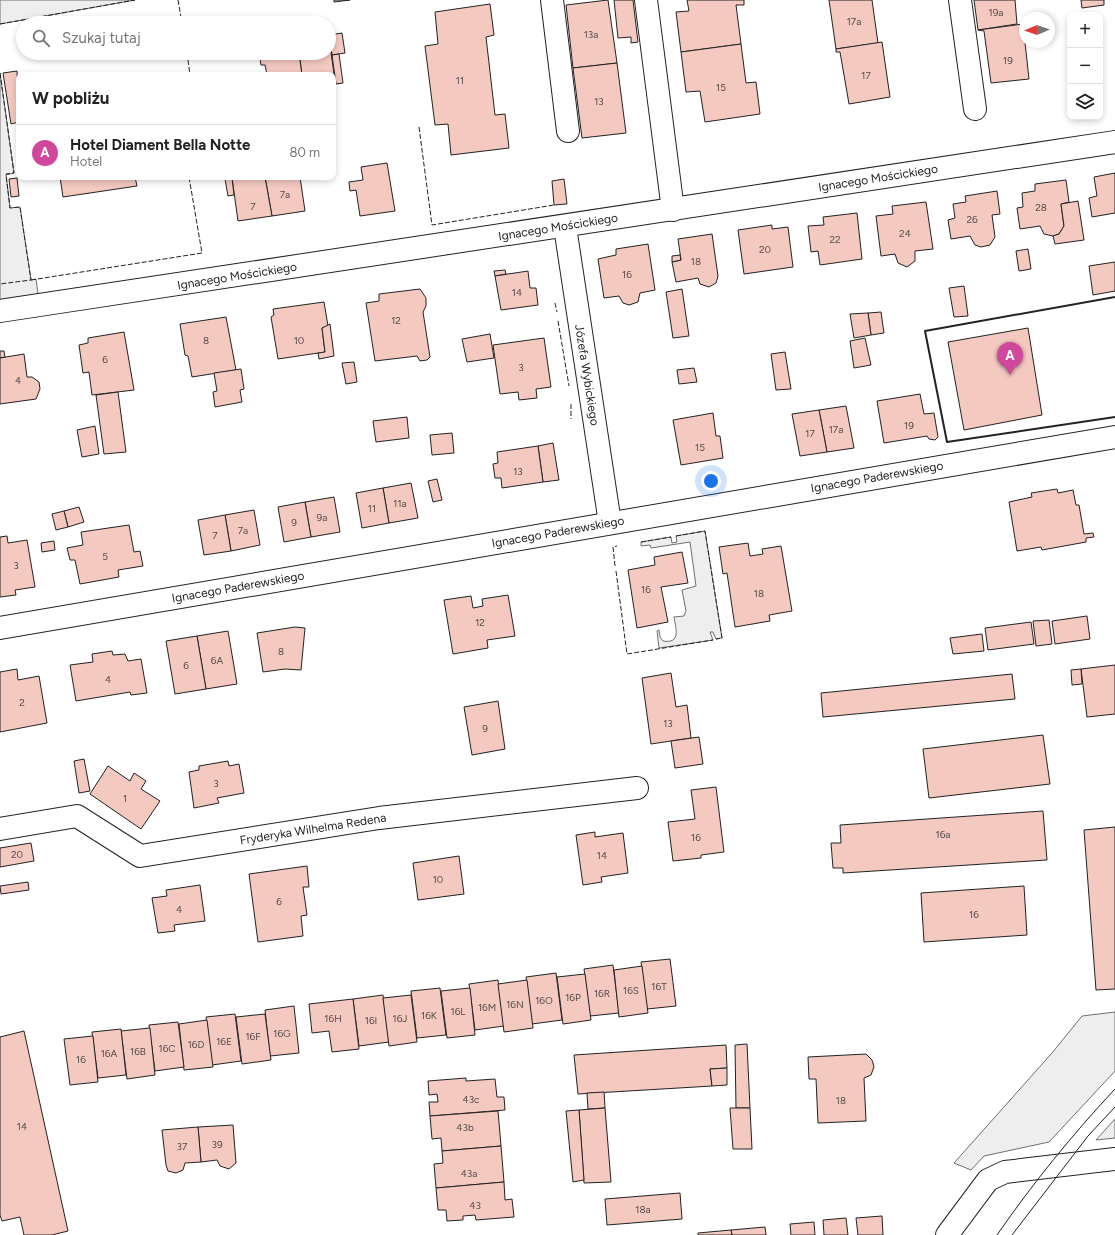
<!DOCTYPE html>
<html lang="pl">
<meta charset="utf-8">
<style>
:root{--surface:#fff;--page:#f2f2f2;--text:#222;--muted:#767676;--line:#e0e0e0;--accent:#d93025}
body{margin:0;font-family:Figtree,sans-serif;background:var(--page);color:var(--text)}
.controls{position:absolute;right:12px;top:12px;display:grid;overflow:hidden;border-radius:8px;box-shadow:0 2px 6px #0003}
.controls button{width:36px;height:36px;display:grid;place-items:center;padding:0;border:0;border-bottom:1px solid var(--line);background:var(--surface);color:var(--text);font:20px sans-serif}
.compass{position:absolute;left:1019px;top:12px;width:36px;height:36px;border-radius:50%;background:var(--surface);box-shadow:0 2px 6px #0003;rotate:268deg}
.you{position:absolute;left:711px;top:481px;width:14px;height:14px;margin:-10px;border:3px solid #fff;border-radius:50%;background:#1a73e8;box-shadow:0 0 0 6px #1a73e833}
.badge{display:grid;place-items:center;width:26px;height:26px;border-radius:50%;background:var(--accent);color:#fff;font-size:13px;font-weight:700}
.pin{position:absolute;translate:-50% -33px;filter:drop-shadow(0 1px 2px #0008)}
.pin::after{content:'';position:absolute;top:21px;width:14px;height:12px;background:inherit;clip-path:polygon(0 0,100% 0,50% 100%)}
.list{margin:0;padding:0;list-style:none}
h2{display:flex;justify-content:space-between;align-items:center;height:52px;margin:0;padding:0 16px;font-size:17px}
h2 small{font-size:13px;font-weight:400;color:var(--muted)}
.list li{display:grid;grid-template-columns:26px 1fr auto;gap:12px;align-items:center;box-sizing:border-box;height:56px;padding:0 16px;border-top:1px solid var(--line)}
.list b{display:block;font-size:15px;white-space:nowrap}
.list p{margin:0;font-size:13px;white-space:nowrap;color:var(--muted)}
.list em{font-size:13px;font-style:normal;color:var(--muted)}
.icon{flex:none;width:22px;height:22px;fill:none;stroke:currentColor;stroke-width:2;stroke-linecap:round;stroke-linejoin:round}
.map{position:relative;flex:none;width:1115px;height:1235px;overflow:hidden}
.search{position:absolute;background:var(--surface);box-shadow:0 2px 6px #0003;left:16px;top:16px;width:320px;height:44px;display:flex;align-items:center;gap:10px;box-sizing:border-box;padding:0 14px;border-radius:22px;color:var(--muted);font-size:15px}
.panel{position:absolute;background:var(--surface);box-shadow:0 2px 6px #0003;left:16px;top:72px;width:320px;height:108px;border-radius:8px}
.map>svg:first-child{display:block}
.green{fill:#eee;stroke:#6f6f6f}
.building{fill:#f3c9c0;stroke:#222}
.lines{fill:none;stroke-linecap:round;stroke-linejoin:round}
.minor-casing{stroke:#222;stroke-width:24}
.minor{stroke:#fff;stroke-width:22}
.tram{stroke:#222;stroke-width:1}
.fence{stroke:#222;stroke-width:1;stroke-dasharray:5 2;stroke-linecap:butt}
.wall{stroke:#222;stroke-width:2}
.labels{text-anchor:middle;stroke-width:3;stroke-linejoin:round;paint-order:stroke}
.number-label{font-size:10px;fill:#564c4a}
.street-label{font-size:12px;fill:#222;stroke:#fff}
</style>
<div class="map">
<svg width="1115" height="1235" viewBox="0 0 1115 1235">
<rect width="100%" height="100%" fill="#fff"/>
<g class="green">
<polygon points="0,0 135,0 0,24"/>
<polygon points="0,73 14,173 6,175 10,208 20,207 31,280 36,279 38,294 0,300"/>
<path d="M 705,531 L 722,638 L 716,639 L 713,632 L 710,632 L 713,640 L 659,648 L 657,631 L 659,630 L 660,637 L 663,641 C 681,644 676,629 674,617 L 684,616 L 686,611 L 682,590 L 696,586 L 690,542 L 651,548 L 650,545 L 641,546 L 641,542 L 671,537 L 672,543 L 677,542 L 676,536 Z"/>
<polygon points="1115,1012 1115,1071 1049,1142 984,1156 971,1170 954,1163 1052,1053 1082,1016"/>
<polygon points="1115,1119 1115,1138 1096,1140"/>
</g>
<g class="building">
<polygon points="334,0 350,0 334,2"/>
<polygon points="608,0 617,63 573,68 566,5"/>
<polygon points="614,0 633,0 638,42 631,43 631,37 618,38"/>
<polygon points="687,0 744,0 744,5 736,5 741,44 681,52 676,12 689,11"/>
<polygon points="829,0 872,0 878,43 836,49"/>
<polygon points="974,0 1015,0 1017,24 978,30"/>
<polygon points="1081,0 1104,0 1104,5 1082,8"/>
<polygon points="490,4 494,35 486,37 495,115 505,114 509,148 451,155 448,124 435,125 425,46 438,44 435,12"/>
<polygon points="1023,24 1029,79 991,83 984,31 978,30"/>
<polygon points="342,33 345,53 332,55 329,35"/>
<polygon points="329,38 335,81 333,81 333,75 302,75 299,53 329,53"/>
<polygon points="882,42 890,97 849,104 840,52 836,52 836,49"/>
<polygon points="741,44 746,83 756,82 760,114 705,122 700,91 686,92 681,52"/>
<polygon points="259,53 299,53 302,75 267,75 265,65 261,65"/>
<polygon points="339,54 343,83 336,84 332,55"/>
<polygon points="617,63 626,133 582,138 573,68"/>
<polygon points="17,71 19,122 11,124 3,73"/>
<polygon points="387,163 395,211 360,216 356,190 350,191 349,182 363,180 361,167"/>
<polygon points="1115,173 1115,213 1092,217 1089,198 1097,196 1094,177"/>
<polygon points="60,177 135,177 137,186 63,197"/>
<polygon points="265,177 300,177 305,211 272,216"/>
<polygon points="265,177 272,216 238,221 232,178"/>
<polygon points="17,178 19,196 11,197 9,179"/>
<polygon points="232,178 234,195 228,196 225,179"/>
<polygon points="564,179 567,204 554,205 552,181"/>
<polygon points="1066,180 1069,202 1061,204 1064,226 1059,234 1053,236 1044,234 1040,226 1020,229 1017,208 1023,207 1022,193 1035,191 1035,184"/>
<polygon points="997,191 1000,214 992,215 995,237 990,245 981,247 975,245 970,236 951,239 948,220 955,218 953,204 966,202 965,196"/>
<polygon points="1078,201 1084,240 1055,244 1053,236 1059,234 1064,226 1061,204"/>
<polygon points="926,202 933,249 915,251 915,261 907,267 898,263 895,254 881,256 876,216 893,214 892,206"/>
<polygon points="857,213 862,259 820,265 818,251 811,252 808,226 824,225 823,217"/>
<polygon points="772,225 772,229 788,227 793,267 744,274 738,230"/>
<polygon points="712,234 718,276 716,283 709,287 700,284 698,278 676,282 672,262 681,260 678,239"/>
<polygon points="648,244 655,290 640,293 638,302 629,305 623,303 619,296 604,298 598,259 616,255 616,249"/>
<polygon points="1028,249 1031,269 1019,271 1016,251"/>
<polygon points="680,255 681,260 672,262 672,256"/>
<polygon points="1115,262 1115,291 1093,295 1089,266"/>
<polygon points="505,270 506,274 495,276 494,271"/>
<polygon points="528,271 530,288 536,288 538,305 501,310 495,276"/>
<polygon points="964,286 968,316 954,317 949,288"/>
<polygon points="420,289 426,298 426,306 423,312 430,357 427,360 420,361 417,356 375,361 366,303 379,301 379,294"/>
<polygon points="682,289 689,336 673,338 666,292"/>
<polygon points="324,302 328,326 322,328 325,352 278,359 271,317 274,315 273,309"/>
<polygon points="881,312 884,333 871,335 868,313"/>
<polygon points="868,313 871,335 854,338 850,314"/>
<polygon points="226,317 236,370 192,377 188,356 185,355 180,324"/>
<polygon points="330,324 334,356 319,359 318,353 325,352 322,328"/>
<polygon points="1028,328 1042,415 964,430 948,342"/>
<polygon points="124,332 134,390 92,395 89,372 83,373 79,345 88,343 88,338"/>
<polygon points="490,334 494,358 467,362 462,339"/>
<polygon points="544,338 551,387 536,389 537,398 519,400 518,392 500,394 493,345"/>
<polygon points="865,338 871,365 854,368 850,341"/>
<polygon points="0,351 4,351 5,357 0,358"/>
<polygon points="785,352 791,389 776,390 771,354"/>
<polygon points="24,354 27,377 32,377 39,382 40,389 36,399 0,404 0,358"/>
<polygon points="354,362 357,382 346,384 342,363"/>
<polygon points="694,368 697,382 679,384 677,370"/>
<polygon points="241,369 244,389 240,390 242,402 215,407 213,392 217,391 214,373"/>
<polygon points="118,392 126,452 104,454 96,395"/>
<polygon points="920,394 924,414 934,413 938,437 935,440 929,439 927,436 884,443 877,401"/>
<polygon points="846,406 854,448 827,452 819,410"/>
<polygon points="819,410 827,452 800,456 792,414"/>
<polygon points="713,413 716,436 720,436 723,458 681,465 673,420"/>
<polygon points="407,417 409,438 376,442 373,421"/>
<polygon points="95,426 99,454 82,457 77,430"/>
<polygon points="452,433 454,453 432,455 430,435"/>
<polygon points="553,443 559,480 543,482 538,446"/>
<polygon points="538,446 543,482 502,488 501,478 495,478 493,464 498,463 497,452"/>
<polygon points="437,479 442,500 433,502 428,481"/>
<polygon points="411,483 418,518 389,523 383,488"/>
<polygon points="383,488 389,523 362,528 356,493"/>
<polygon points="1057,489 1058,493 1073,490 1076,505 1079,505 1084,534 1093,533 1094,537 1086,538 1086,542 1042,550 1041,547 1017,551 1009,502 1032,497 1031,493"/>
<polygon points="334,497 340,532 311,537 305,502"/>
<polygon points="305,502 311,537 284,542 278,507"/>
<polygon points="79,507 84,522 68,527 64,511"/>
<polygon points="254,510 260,545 231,551 225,515"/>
<polygon points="64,511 68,527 56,530 52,514"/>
<polygon points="225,515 231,551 204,555 198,520"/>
<polygon points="129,525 134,552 140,551 143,566 118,570 119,577 80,584 75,560 70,560 67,548 83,545 81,532"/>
<polygon points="7,536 8,543 27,540 35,587 15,590 16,595 0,597 0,537"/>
<polygon points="54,541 55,550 42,552 41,543"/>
<polygon points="748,543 750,556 763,554 762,549 781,546 792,611 769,615 770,621 735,627 727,573 723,574 719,547"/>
<polygon points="682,552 688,583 661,587 668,622 637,628 628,570 655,565 654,557"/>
<polygon points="508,595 515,636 487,640 488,648 453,654 444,600 471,596 473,608 483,606 482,599"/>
<polygon points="1087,616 1090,639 1055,644 1052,621"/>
<polygon points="1049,620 1052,644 1036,646 1033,621"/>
<polygon points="1031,622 1034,644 988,650 985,628"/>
<polygon points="295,627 305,628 301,670 285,669 263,672 257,633"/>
<polygon points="228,631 237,684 206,689 197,636"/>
<polygon points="982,634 984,651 953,654 950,638"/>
<polygon points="197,636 206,689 175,694 166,641"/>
<polygon points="112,651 113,655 125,654 128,661 141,659 147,693 131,695 130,692 76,701 70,665 93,662 92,654"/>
<polygon points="1115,665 1115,714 1087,717 1081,669"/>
<polygon points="17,669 18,680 39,676 47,723 0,732 0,672"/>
<polygon points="1081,669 1082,684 1072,685 1071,670"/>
<polygon points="671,673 676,707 687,705 691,738 651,744 642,678"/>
<polygon points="1012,674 1015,699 823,717 821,693"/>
<polygon points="498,701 505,749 472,755 464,707"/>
<polygon points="1043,735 1050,784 929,798 923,749"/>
<polygon points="699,737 703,764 675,768 671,741"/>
<polygon points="84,759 90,791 79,793 74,761"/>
<polygon points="228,761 229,766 239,764 244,793 217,798 219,803 194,808 189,772 199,770 199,766"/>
<polygon points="108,766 130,781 134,773 146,781 141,789 160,801 141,829 90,794"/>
<polygon points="716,787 724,852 701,855 701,858 673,861 668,822 695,819 691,790"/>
<polygon points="1043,811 1047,860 843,873 843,868 833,868 831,843 841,843 840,825"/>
<polygon points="1115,827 1115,989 1096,990 1084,830"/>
<polygon points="595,832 595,837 623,833 628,873 601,877 602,882 583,885 576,835"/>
<polygon points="31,843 34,861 0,867 0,848"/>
<polygon points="459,856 464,894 418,900 413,863"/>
<polygon points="307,866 309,887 303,887 307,915 301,916 303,936 258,942 249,874"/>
<polygon points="28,882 29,890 1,894 0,886"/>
<polygon points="200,885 205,921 174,925 175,931 158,933 152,898 167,896 166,890"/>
<polygon points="1024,886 1027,935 924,942 921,893"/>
<polygon points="670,959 676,1006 647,1009 641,962"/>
<polygon points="613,965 619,1013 590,1016 584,969"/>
<polygon points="642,966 648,1013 619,1017 614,970"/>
<polygon points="556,973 562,1020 532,1024 526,977"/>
<polygon points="585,974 591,1020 563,1024 557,977"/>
<polygon points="498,980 504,1026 475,1030 469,984"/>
<polygon points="527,980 533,1028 504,1032 498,984"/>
<polygon points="440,988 446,1035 417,1038 411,991"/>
<polygon points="470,988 475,1035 447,1038 441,991"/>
<polygon points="383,995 389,1042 359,1046 353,999"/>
<polygon points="411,995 417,1042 389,1046 383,998"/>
<polygon points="353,999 359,1049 332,1052 329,1031 312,1033 309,1004"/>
<polygon points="294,1006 299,1053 270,1056 265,1010"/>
<polygon points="235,1014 241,1061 212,1065 206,1017"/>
<polygon points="265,1014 271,1060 242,1064 236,1017"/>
<polygon points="207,1020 213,1067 184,1070 179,1024"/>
<polygon points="178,1022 184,1067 155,1071 149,1025"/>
<polygon points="150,1028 155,1075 127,1079 121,1031"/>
<polygon points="121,1029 126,1075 98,1078 92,1032"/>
<polygon points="24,1031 68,1231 52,1235 24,1235 20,1217 2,1221 0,1215 0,1037"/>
<polygon points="93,1036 98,1082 70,1085 64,1039"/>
<polygon points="747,1044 750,1108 736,1108 735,1045"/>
<polygon points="726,1045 727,1068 710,1069 712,1086 578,1094 574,1055"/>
<polygon points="866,1054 872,1060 874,1067 871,1075 864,1078 866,1121 818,1123 816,1079 809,1079 808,1057"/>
<polygon points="727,1068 727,1085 712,1086 710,1069"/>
<polygon points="466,1078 466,1081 495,1079 497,1097 504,1097 505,1110 430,1116 429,1102 438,1102 437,1094 429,1095 428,1081"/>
<polygon points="604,1092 605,1108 588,1109 587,1093"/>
<polygon points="605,1108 611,1182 584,1183 579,1110"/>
<polygon points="730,1108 750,1108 752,1149 733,1149"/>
<polygon points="579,1110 584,1180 573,1182 566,1111"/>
<polygon points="498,1111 501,1146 442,1151 441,1138 432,1139 430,1116"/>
<polygon points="233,1125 236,1163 229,1169 220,1166 217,1160 201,1162 198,1127"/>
<polygon points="198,1127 201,1162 185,1163 183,1170 176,1173 168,1171 166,1165 162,1130"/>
<polygon points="501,1146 504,1182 436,1188 434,1164 443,1163 442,1151"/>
<polygon points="504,1182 505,1200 512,1199 514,1217 476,1220 475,1215 463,1216 463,1220 447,1221 446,1210 438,1210 436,1188"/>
<polygon points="680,1193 682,1219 607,1225 605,1199"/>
<polygon points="882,1216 883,1235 858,1235 856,1218"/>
<polygon points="846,1218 848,1235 824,1235 823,1220"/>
<polygon points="814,1222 815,1235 791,1235 790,1224"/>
<polygon points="765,1227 766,1235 732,1235 731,1230"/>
<polygon points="731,1230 732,1235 698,1235 698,1233"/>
</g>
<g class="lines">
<g class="minor-casing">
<g id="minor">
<polyline points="552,0 568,131"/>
<polyline points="646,0 673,210"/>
<polyline points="960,0 975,109"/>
<polyline points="565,227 610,523"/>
<polyline points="0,311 1115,142"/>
<polyline points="0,628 1115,437"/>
<polyline points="0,829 77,816 140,856 379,818 637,788"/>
<polyline points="947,1235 988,1180 1005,1172 1115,1159"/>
</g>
</g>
<use href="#minor" class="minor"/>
<g class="tram">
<path d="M 997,1235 C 1033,1183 1072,1135 1115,1089"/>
<polyline points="1012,1235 1088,1136 1115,1107"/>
</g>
<g class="fence">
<polyline points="178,0 182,23"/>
<polyline points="0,24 135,0"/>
<polyline points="187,53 190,75"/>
<polyline points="0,73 14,173 6,174 10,208 20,207 31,280 0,284"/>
<polyline points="419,127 432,225 554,205"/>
<polyline points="31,280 202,253 189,177"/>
<polyline points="555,303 557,312"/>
<polyline points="558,321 569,386"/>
<polyline points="571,404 571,419"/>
<polyline points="676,536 705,531 722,638 716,639"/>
<polyline points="641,542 671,537"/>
<polyline points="615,566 613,547 617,546"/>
<polyline points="616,571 627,654 713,640"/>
</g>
<polyline class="wall" points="1115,297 925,331 947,442 1115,417"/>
</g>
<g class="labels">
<g class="number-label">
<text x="996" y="16">19a</text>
<text x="854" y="25">17a</text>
<text x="591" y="38">13a</text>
<text x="1008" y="64">19</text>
<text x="866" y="79">17</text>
<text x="460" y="84">11</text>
<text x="721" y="91">15</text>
<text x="599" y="105">13</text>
<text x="285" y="198">7a</text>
<text x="253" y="210">7</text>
<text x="1041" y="211">28</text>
<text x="972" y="223">26</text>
<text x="905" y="237">24</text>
<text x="835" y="243">22</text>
<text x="765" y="253">20</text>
<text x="696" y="265">18</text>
<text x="627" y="278">16</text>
<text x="517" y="296">14</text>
<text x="396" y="324">12</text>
<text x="206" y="344">8</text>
<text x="299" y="344">10</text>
<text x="105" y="363">6</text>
<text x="521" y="371">3</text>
<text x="18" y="384">4</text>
<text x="909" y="429">19</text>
<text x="836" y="433">17a</text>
<text x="810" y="437">17</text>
<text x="700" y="451">15</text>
<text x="518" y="475">13</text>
<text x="400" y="507">11a</text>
<text x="372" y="512">11</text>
<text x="322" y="521">9a</text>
<text x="294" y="526">9</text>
<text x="243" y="534">7a</text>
<text x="215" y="539">7</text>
<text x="105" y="560">5</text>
<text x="16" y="569">3</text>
<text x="646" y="593">16</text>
<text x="759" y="597">18</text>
<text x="480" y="626">12</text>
<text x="281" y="655">8</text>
<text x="217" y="664">6A</text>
<text x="186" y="669">6</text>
<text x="108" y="683">4</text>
<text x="22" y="706">2</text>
<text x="668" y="727">13</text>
<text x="485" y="732">9</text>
<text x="216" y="787">3</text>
<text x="125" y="802">1</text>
<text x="943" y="838">16a</text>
<text x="696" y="841">16</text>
<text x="17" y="858">20</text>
<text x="602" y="859">14</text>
<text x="438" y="883">10</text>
<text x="279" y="905">6</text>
<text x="179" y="913">4</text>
<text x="974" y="918">16</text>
<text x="659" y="990">16T</text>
<text x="631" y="994">16S</text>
<text x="602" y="997">16R</text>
<text x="573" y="1001">16P</text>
<text x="544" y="1004">16O</text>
<text x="515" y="1008">16N</text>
<text x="487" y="1011">16M</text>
<text x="458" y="1015">16L</text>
<text x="429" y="1019">16K</text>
<text x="333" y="1022">16H</text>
<text x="400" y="1022">16J</text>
<text x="371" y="1024">16I</text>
<text x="282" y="1037">16G</text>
<text x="253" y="1040">16F</text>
<text x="224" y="1045">16E</text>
<text x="196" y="1048">16D</text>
<text x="167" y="1052">16C</text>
<text x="138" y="1055">16B</text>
<text x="109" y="1057">16A</text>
<text x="81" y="1063">16</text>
<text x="471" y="1103">43c</text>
<text x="841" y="1104">18</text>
<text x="22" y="1130">14</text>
<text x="465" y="1131">43b</text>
<text x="217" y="1148">39</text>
<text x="182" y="1150">37</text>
<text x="469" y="1177">43a</text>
<text x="475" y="1209">43</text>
<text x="643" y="1213">18a</text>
</g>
<g class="street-label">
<text transform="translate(878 178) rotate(-9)" y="4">Ignacego Mościckiego</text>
<text transform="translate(558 227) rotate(-9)" y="4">Ignacego Mościckiego</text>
<text transform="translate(237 276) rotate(-9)" y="4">Ignacego Mościckiego</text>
<text transform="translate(587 375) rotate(81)" y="4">Józefa Wybickiego</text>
<text transform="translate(877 477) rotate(-10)" y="4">Ignacego Paderewskiego</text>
<text transform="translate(558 532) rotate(-10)" y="4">Ignacego Paderewskiego</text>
<text transform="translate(238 587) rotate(-10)" y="4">Ignacego Paderewskiego</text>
<text transform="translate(313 829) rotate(-9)" y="4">Fryderyka Wilhelma Redena</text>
</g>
</g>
</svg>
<div class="controls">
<button>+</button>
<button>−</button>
<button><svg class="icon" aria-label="layers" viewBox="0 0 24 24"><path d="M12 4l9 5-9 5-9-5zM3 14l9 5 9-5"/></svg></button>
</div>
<svg class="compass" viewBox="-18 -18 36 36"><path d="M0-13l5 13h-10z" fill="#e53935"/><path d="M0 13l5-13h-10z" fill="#767676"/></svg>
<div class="you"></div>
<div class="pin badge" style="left:1010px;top:375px;background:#d1479c">A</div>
<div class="search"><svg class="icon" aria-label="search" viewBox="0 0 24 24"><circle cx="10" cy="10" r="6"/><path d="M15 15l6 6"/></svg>Szukaj tutaj</div>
<section class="panel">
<h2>W pobliżu<small></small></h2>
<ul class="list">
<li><span class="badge" style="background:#d1479c">A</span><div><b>Hotel Diament Bella Notte</b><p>Hotel</p></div><em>80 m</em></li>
</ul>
</section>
</div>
